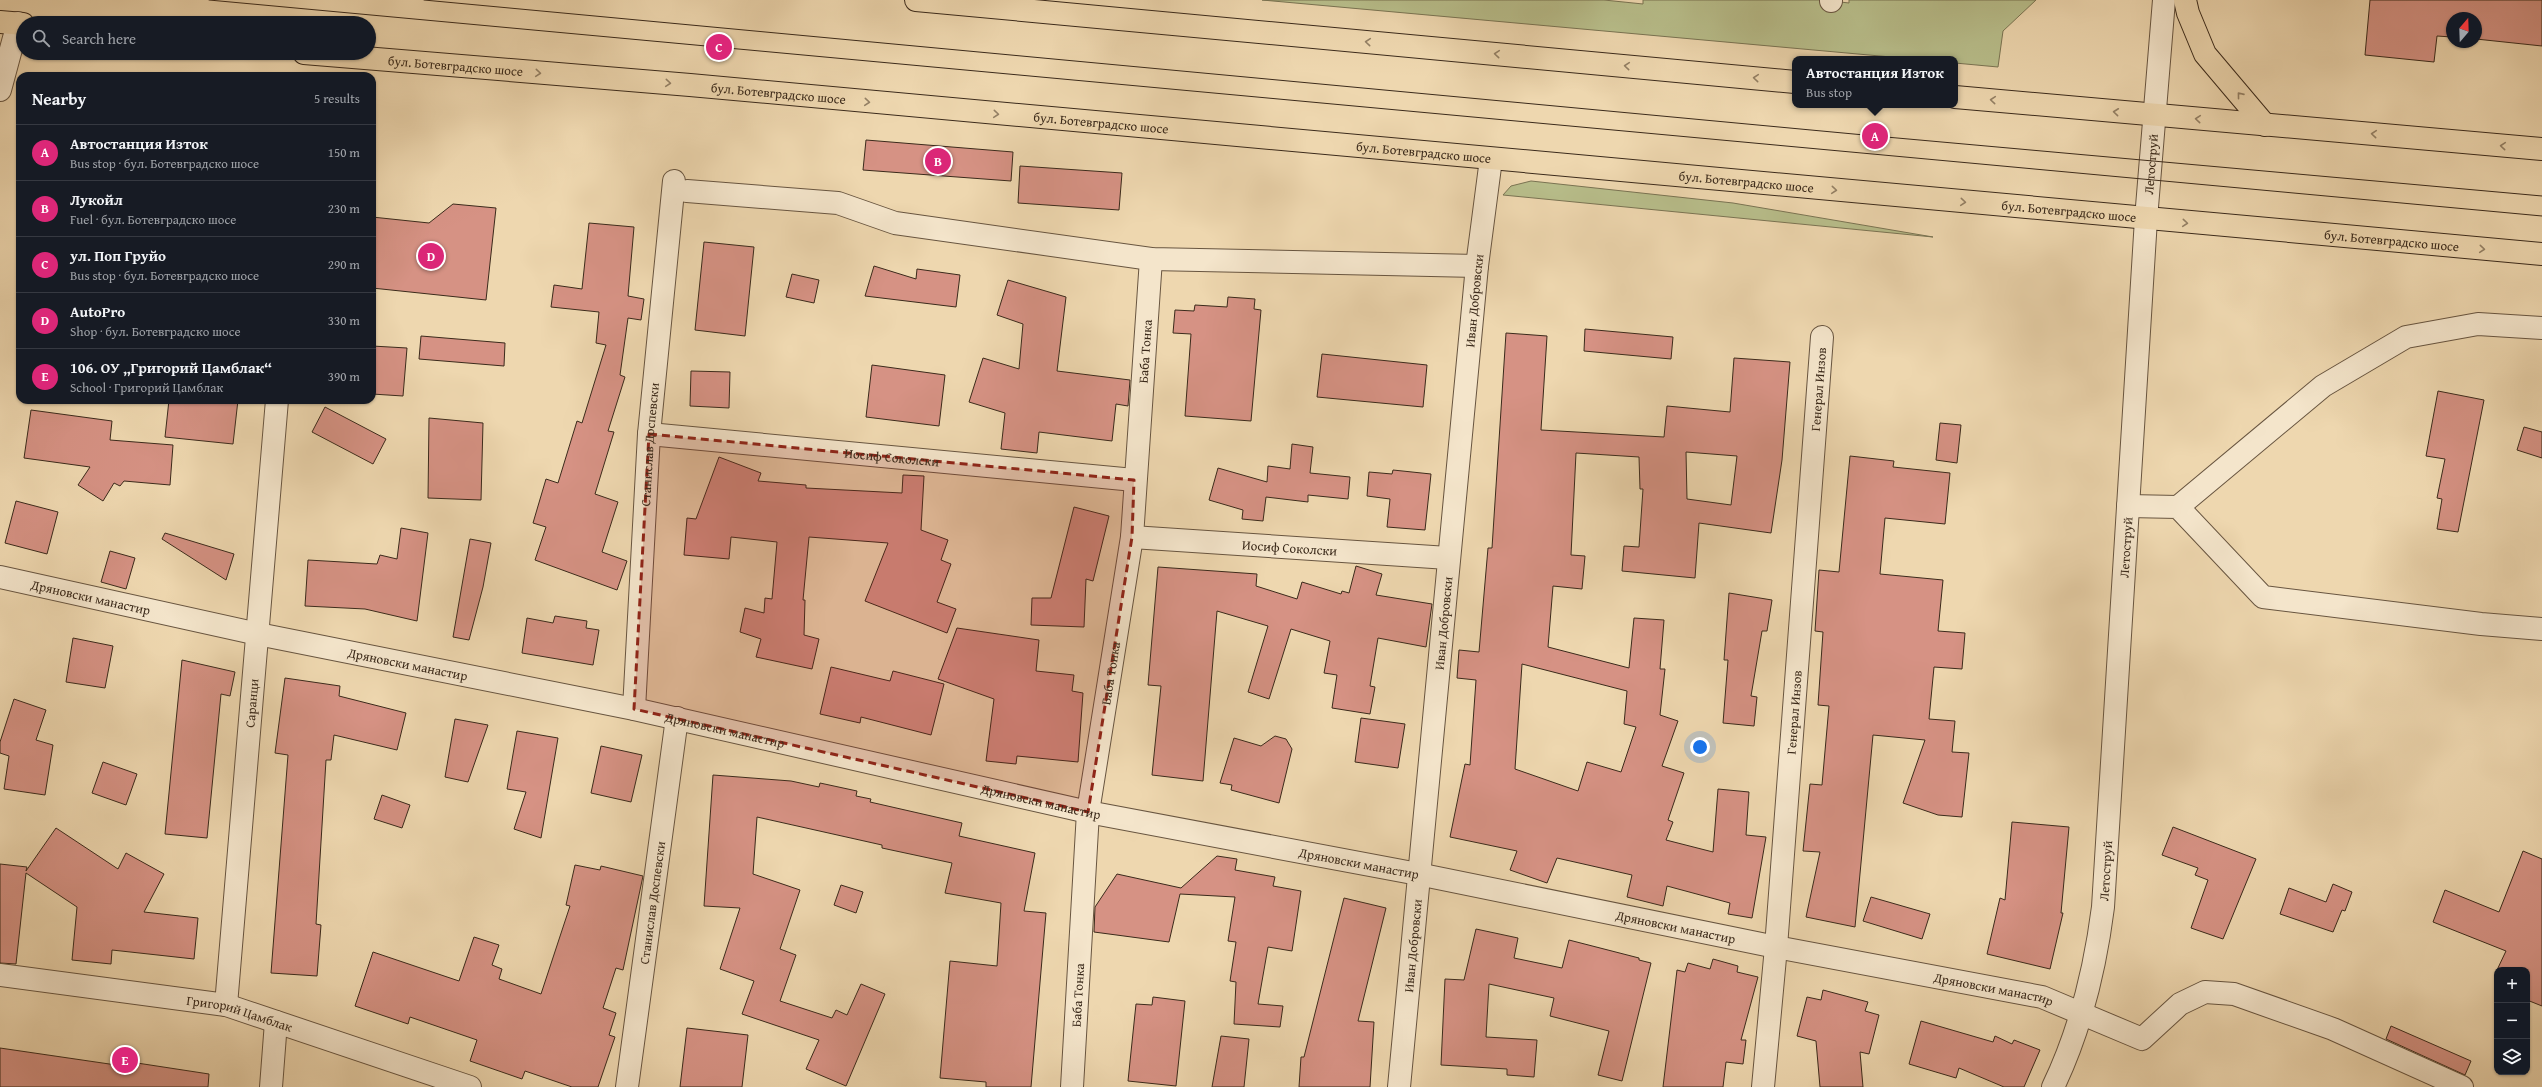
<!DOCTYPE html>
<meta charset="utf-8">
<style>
:root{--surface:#171b24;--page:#20242c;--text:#f1f3f6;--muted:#9ea1a6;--line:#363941;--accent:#db2777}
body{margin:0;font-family:"Gentium Book Plus",serif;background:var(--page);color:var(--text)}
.controls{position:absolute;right:12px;bottom:12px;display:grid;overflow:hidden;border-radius:8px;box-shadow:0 1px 3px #0004}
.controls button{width:36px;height:36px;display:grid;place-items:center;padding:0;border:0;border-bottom:1px solid var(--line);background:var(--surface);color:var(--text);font:20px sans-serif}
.compass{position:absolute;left:2446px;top:12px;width:36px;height:36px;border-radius:50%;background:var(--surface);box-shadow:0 1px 3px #0004;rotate:19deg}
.you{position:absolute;left:1700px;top:747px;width:14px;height:14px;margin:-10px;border:3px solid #fff;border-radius:50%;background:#1a73e8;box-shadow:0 0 0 6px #1a73e833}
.badge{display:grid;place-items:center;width:26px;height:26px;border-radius:50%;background:var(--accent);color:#fff;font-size:13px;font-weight:700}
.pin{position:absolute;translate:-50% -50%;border:2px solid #fff;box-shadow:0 1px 4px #0006}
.popup{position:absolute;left:1792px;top:56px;width:166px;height:52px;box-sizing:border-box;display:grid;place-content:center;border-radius:8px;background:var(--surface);filter:drop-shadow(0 1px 3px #0005);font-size:13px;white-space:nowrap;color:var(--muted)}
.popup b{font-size:15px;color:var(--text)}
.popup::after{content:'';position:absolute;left:50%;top:100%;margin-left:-8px;border:8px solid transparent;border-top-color:var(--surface)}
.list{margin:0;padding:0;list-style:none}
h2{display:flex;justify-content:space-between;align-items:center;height:52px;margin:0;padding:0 16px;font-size:17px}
h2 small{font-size:13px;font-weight:400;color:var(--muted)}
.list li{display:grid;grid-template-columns:26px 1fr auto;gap:12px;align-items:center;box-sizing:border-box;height:56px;padding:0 16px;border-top:1px solid var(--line)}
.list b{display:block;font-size:15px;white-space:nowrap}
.list p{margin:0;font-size:13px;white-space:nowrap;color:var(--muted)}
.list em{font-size:13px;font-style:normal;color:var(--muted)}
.icon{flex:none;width:22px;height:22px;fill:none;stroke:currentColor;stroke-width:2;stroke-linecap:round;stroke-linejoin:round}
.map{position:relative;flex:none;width:2542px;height:1087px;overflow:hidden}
.search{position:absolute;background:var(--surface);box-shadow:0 1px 3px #0004;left:16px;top:16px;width:360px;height:44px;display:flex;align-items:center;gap:10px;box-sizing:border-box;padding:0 14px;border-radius:22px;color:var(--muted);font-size:15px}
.panel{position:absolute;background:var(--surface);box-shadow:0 1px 3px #0004;left:16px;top:72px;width:360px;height:332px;border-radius:12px}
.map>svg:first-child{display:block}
.green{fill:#b8be8b;stroke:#7a7453}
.building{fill:#d69284;stroke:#3b2a1b;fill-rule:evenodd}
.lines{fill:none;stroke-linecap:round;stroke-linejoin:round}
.minor-casing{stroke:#685540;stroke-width:24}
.tertiary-casing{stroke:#685540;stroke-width:24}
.primary-casing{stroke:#3b2a1b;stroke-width:24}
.minor{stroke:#f4e5cb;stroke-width:22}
.tertiary{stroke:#f4e5cb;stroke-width:22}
.primary{stroke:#eed7af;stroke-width:22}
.tram{stroke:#3b2a1b;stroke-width:1}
.oneway{stroke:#948065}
.marked{fill:#8f2418;fill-opacity:0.2;stroke:#8f2418;stroke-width:3;stroke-dasharray:8 5;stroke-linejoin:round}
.labels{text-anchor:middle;stroke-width:3;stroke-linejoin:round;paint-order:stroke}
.street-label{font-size:13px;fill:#3b2a1b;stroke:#f4e5cb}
</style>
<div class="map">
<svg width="2542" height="1087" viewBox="0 0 2542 1087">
<rect width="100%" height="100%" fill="#eed7af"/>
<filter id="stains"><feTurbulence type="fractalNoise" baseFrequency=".005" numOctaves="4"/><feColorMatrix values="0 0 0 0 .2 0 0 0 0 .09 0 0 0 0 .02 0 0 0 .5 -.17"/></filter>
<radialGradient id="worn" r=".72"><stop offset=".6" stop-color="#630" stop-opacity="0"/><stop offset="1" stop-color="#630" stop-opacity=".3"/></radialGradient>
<g class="green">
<polygon points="1262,0 1604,0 1643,4 1643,0 1823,0 1849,3 1849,0 2036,0 2003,31 1998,67 1955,63 1955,59 1913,59"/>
<polygon points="1531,181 1733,203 1933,237 1503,195 1511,186"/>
</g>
<g class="building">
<polygon points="2370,0 2542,0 2542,46 2476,39 2476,18 2452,18 2452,37 2437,36 2434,62 2365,55"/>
<polygon points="866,140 1013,152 1011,181 863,170"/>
<polygon points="1020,166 1122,173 1119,210 1018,203"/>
<polygon points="453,204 496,208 486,300 372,288 372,217 429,223"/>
<polygon points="589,223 634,227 628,296 644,299 641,320 628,318 620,375 625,377 608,431 614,432 595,494 618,502 602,552 627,561 617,590 535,560 546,527 533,523 546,479 558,483 577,421 582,423 606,345 596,343 599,312 551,307 554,285 582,289"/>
<polygon points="704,242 754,247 745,336 695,330"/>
<polygon points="874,266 916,279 917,269 960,275 956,307 865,296"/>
<polygon points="792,274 819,280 814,303 786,297"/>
<polygon points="1008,280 1066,297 1057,371 1130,380 1128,406 1116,404 1112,441 1039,432 1037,453 1001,449 1005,413 969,402 983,358 1019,369 1023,324 997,315"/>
<polygon points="1228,297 1255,299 1254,309 1261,310 1251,421 1185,416 1191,334 1173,333 1175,310 1194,311 1195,305 1227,307"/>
<polygon points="1585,329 1673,337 1671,359 1584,351"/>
<path d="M 1506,333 L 1547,336 L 1541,430 L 1664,437 L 1667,406 L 1730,412 L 1734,358 L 1790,362 L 1782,460 L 1771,533 L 1699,523 L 1695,578 L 1622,571 L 1624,546 L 1639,547 L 1643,489 L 1640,489 L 1639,457 L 1576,453 L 1571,555 L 1585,556 L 1582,589 L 1553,586 L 1548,647 L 1629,668 L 1634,618 L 1664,620 L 1660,669 L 1665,669 L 1660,715 L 1678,721 L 1662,766 L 1684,773 L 1668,820 L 1673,822 L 1666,840 L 1713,852 L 1718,789 L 1749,792 L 1746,835 L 1766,837 L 1752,918 L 1728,914 L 1730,903 L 1667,886 L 1663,906 L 1627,897 L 1632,875 L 1557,858 L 1547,883 L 1510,870 L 1517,851 L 1450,837 L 1465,764 L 1470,765 L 1476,680 L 1457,678 L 1459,650 L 1479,652 L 1488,548 L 1492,548 ZM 1686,452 L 1737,456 L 1731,505 L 1687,499 ZM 1522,664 L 1627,691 L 1624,724 L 1636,727 L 1621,772 L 1587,762 L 1578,791 L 1515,769 Z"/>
<polygon points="421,336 505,343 504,366 419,359"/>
<polygon points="372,346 407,348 403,396 372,394"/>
<polygon points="1322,354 1427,365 1423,407 1317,397"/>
<polygon points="872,365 945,375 939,426 866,417"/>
<polygon points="691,371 730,372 729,408 690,406"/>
<polygon points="2438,391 2484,400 2458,532 2437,529 2442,499 2437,498 2445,459 2426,456"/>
<polygon points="169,400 238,400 233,444 165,437"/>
<polygon points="325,407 386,439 373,464 312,432"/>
<polygon points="31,410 112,421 110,440 173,445 170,485 124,481 120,486 114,483 103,501 78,485 90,467 24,458"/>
<polygon points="429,418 483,423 481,500 428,498"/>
<polygon points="1940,423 1961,425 1957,463 1936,460"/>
<polygon points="2524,427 2542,432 2542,458 2517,450"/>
<polygon points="1292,444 1313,447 1310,473 1350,477 1348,499 1308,495 1308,502 1266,497 1263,521 1242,519 1243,510 1209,500 1218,468 1267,482 1268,466 1290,469"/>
<polygon points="1850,456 1894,461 1893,467 1950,473 1945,524 1885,518 1880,574 1943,580 1938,631 1965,633 1962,669 1934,667 1929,719 1955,721 1952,752 1969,753 1962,817 1938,815 1903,803 1925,740 1873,735 1855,927 1806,917 1820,852 1803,851 1810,784 1822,785 1829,706 1818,705 1823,632 1815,631 1819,570 1839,572"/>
<polygon points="719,457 761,473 758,481 806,485 806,488 902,493 903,475 924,476 921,530 948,540 941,560 951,564 937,602 956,609 947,633 865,601 888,543 809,537 803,600 805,600 804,635 819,639 812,669 756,657 761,639 740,632 745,608 764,613 765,598 772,599 777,542 731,537 729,559 684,555 687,518 696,519"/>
<polygon points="1393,470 1431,474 1425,530 1387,527 1390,499 1367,496 1369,472 1392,474"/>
<polygon points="16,501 58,512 47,554 5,543"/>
<polygon points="1074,507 1109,516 1093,581 1086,579 1084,627 1031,625 1032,598 1051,598"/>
<polygon points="401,528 428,533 417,621 365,609 305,606 308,560 377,564 380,555 397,559"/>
<polygon points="165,533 234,554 226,580 162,539"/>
<polygon points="470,539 491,543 483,587 469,640 453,637"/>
<polygon points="110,551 135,558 126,589 101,582"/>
<polygon points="1356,566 1382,574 1376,595 1432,604 1426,647 1378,638 1370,686 1375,687 1370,714 1332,708 1337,675 1324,673 1330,641 1291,629 1269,699 1248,692 1268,626 1217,611 1203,781 1152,775 1161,686 1148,685 1158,567 1257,574 1256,586 1297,599 1302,582 1341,594 1342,591 1349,593"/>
<polygon points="1729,593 1772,600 1767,631 1762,631 1751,696 1757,697 1754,726 1723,723 1728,660 1724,660"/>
<polygon points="555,616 587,621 586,628 599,630 593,665 522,653 527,618 553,623"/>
<polygon points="957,628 1039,640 1036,671 1074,675 1072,691 1083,693 1078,762 1017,756 1016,764 986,761 994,699 938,679"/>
<polygon points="73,638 113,646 105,688 66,682"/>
<polygon points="182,660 235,672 230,696 221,694 207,838 165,834"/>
<polygon points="831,667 890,681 893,671 944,684 931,735 861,717 860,723 820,714"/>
<polygon points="285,678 340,686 339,696 406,713 397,750 334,735 331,760 326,760 316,924 321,925 317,976 271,973 288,755 275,753"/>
<polygon points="14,699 46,710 36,740 53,745 45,795 4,789 9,756 0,753 0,742"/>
<polygon points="1361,718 1405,724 1398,768 1355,762"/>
<polygon points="455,719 488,725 468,782 445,777"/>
<polygon points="517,731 558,738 541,838 514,829 526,792 507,789"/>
<polygon points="1275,736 1286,739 1292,749 1279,803 1231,790 1232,785 1220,783 1234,738 1261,746"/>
<polygon points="601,746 642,755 631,802 591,793"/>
<polygon points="103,762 137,774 126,805 92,793"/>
<polygon points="713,775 791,781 819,787 820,783 857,791 856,796 871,799 870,802 962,823 959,836 1035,853 1024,911 1046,913 1031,1087 986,1087 986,1082 940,1078 950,961 997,966 1001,903 945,893 952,863 882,848 882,845 757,817 753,874 800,890 780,949 796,955 780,1001 832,1018 836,1010 847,1015 861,984 885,994 846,1086 806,1069 819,1040 742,1014 754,981 720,969 740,908 704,906"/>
<polygon points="382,795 410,805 402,828 374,819"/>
<polygon points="2012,822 2069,827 2061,913 2063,913 2050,969 1987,954 2000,898 2005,900"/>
<polygon points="2173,827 2256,859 2223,939 2191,928 2208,880 2195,875 2198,868 2162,855"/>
<polygon points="56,828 118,869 126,853 164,874 144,912 198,918 194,959 112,950 111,964 72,960 77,907 26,873 16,964 0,963 0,864 27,867 26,871"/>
<polygon points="2523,851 2542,859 2542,1006 2527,1000 2527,970 2497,970 2506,951 2433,922 2445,890 2499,912"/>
<polygon points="1217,856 1237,859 1235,870 1275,877 1273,886 1301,891 1292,951 1268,947 1258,1004 1283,1006 1280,1027 1234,1024 1236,982 1230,981 1236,942 1228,941 1235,897 1180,894 1169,942 1094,932 1095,907 1117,874 1181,888"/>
<polygon points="575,865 600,870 601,866 643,876 623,970 616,968 603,1008 616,1013 609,1035 615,1037 598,1087 572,1087 525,1071 522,1079 470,1061 477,1040 410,1017 408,1024 355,1006 373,952 459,981 474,937 499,945 492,965 502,969 499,979 541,994 570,906 566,905"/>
<polygon points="2333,884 2352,892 2345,911 2342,910 2333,932 2280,914 2289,888 2326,902"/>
<polygon points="841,885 863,892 856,913 834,905"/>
<polygon points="1871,897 1930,914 1922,939 1863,921"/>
<polygon points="1344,898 1386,908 1358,1021 1374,1022 1370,1087 1299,1087 1301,1057 1304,1057"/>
<polygon points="1476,929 1518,938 1514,958 1562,968 1569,940 1639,958 1639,960 1651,963 1622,1081 1598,1075 1609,1031 1550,1016 1554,998 1489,984 1486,1037 1537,1040 1534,1077 1507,1075 1507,1069 1441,1065 1445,979 1464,980"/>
<polygon points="1713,959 1738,966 1737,972 1758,977 1741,1040 1746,1040 1743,1064 1726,1062 1723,1087 1663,1087 1677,970 1685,972 1688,963 1710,969"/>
<polygon points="1823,990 1868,1002 1865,1011 1879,1015 1869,1054 1860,1052 1863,1087 1820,1087 1816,1041 1797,1036 1807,997 1821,1000"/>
<polygon points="1153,997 1185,1001 1176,1086 1128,1081 1136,1004 1152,1005"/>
<polygon points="1921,1021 1993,1042 1995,1036 2012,1044 2014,1040 2040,1050 2024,1087 2004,1087 1959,1068 1956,1078 1909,1064"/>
<polygon points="2391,1026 2471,1061 2465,1075 2386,1039"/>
<polygon points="687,1028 748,1035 742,1087 680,1087"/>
<polygon points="1221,1036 1249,1039 1244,1087 1212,1087"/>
<polygon points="0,1048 123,1066 124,1061 209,1074 208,1087 0,1087"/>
</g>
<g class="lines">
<g class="minor-casing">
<g id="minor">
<polyline points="1831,1 1831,0"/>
<polyline points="0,90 18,23"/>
<polyline points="687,191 838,203 895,223 1151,259 1477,266"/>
<path id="s1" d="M 649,434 L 1134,480"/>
<polyline points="2128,506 2178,507 2263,597 2481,624 2542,629"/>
<polyline points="2178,507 2323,386 2406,337 2478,324 2542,328"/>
<path id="s2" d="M 1132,537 L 1448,558"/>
<path id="s3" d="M 0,577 L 258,634 L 634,709 L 1088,812 L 1418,874 L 1776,947 L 2042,997 L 2142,1039 L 2180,1004 L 2205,992 L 2234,994 L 2333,1029 L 2462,1087"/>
<path id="s4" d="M 634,709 L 649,434 L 674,181"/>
<path id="s5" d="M 0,975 L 226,1005 L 470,1087"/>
<path id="s6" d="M 226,1005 L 277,400"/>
<polyline points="271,1087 276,1022"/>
<path id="s7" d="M 627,1087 L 677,718"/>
<path id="s8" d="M 1072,1087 L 1088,812 L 1132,537 L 1151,259"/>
<path id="s9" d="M 1399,1087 L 1477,266 L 1491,159"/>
<path id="s10" d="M 1763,1087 L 1776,947 L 1822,337"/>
</g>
</g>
<g class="tertiary-casing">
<g id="tertiary">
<path id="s11" d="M 2053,1087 C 2081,1029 2095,970 2103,907 L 2146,219 L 2164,0"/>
</g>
</g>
<g class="primary-casing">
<g id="primary">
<polyline points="916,0 1795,82"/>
<polyline points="2185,0 2188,13 2205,54 2265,125"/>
<polyline points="0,22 23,24"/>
<path id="s12" d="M 304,53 L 690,85 L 2542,254"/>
<polyline points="1955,97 2542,149"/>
</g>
</g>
<use href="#minor" class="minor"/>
<use href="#tertiary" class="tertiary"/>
<use href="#primary" class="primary"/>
<g class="tram">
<polyline points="209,0 2542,216"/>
<polyline points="424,0 1875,136 2542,196"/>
</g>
</g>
<defs><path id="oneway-chevron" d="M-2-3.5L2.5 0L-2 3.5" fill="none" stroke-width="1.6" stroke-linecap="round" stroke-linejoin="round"/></defs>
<g class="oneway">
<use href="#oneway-chevron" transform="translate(1368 42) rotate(-175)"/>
<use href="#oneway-chevron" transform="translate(1497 54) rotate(-175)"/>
<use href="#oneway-chevron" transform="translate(1627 66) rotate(-175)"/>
<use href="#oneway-chevron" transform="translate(538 73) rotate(5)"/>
<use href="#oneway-chevron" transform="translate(1756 78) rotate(-175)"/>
<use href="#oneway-chevron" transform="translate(668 83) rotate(5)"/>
<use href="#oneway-chevron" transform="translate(2240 95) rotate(-129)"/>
<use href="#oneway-chevron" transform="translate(1993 100) rotate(-175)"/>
<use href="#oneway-chevron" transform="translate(867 102) rotate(5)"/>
<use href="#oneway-chevron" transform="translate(2116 112) rotate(-174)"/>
<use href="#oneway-chevron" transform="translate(996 114) rotate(5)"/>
<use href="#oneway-chevron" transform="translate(2198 119) rotate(-175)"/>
<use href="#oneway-chevron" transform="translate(2374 134) rotate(-175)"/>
<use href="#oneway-chevron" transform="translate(2503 146) rotate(-175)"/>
<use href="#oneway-chevron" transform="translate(1834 190) rotate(5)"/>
<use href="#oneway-chevron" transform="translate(1963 202) rotate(5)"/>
<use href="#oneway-chevron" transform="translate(2185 223) rotate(5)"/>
<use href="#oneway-chevron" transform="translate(2482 249) rotate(5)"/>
</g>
<path class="marked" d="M 649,434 L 1134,480 L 1132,537 L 1088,812 L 634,709 Z"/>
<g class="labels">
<g class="street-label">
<text dy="5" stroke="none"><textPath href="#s12" startOffset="152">бул. Ботевградско шосе</textPath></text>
<text dy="5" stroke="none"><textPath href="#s12" startOffset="476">бул. Ботевградско шосе</textPath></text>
<text dy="5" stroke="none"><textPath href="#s12" startOffset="800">бул. Ботевградско шосе</textPath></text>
<text dy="5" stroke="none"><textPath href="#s12" startOffset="1124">бул. Ботевградско шосе</textPath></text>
<text dy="5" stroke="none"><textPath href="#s11" startOffset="932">Летоструй</textPath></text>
<text dy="5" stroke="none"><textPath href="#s12" startOffset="1448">бул. Ботевградско шосе</textPath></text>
<text dy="5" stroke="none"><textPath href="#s12" startOffset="1772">бул. Ботевградско шосе</textPath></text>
<text dy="5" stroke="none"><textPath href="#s12" startOffset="2096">бул. Ботевградско шосе</textPath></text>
<text dy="5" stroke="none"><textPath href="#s9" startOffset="790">Иван Добровски</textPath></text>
<text dy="5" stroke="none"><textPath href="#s8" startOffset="740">Баба Тонка</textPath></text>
<text dy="5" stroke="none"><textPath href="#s10" startOffset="700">Генерал Инзов</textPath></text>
<text dy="5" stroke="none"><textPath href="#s4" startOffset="265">Станислав Доспевски</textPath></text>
<text dy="5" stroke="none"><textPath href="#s1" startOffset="244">Иосиф Соколски</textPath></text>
<text dy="5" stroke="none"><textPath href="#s2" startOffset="158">Иосиф Соколски</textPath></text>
<text dy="5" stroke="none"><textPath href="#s11" startOffset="548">Летоструй</textPath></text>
<text dy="5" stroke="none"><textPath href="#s3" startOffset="93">Дряновски манастир</textPath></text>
<text dy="5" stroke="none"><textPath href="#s9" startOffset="466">Иван Добровски</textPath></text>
<text dy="5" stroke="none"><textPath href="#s3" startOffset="417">Дряновски манастир</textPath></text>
<text dy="5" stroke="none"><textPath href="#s8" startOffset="416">Баба Тонка</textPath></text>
<text dy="5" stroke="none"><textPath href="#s6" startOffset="303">Саранци</textPath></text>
<text dy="5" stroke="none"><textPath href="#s10" startOffset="376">Генерал Инзов</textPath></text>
<text dy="5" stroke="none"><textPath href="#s3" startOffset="741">Дряновски манастир</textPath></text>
<text dy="5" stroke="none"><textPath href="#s3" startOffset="1065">Дряновски манастир</textPath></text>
<text dy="5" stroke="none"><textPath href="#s3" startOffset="1389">Дряновски манастир</textPath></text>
<text dy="5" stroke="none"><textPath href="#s11" startOffset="224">Летоструй</textPath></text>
<text dy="5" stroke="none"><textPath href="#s7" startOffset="186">Станислав Доспевски</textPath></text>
<text dy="5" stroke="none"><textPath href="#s3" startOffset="1712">Дряновски манастир</textPath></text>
<text dy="5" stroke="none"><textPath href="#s9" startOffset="142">Иван Добровски</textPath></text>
<text dy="5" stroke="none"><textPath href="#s3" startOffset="2036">Дряновски манастир</textPath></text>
<text dy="5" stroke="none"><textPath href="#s8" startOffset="92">Баба Тонка</textPath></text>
<text dy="5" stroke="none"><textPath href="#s5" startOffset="243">Григорий Цамблак</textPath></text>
</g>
</g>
<rect width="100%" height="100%" filter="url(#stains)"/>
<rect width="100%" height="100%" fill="url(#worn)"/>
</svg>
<div class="controls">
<button>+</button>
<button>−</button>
<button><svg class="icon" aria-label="layers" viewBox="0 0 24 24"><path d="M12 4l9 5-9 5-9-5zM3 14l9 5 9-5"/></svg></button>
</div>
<svg class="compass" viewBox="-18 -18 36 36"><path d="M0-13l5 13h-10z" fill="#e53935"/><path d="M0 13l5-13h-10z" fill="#9ea1a6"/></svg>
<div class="you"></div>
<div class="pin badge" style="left:1875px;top:136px">A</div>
<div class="popup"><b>Автостанция Изток</b>Bus stop</div>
<div class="pin badge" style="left:938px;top:161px">B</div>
<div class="pin badge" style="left:719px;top:47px">C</div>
<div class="pin badge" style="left:431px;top:256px">D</div>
<div class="pin badge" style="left:125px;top:1060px">E</div>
<div class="search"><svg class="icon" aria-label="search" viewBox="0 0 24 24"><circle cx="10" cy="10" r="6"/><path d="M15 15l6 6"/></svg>Search here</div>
<section class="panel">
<h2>Nearby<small>5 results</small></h2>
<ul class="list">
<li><span class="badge">A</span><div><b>Автостанция Изток</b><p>Bus stop · бул. Ботевградско шосе</p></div><em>150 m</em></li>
<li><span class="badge">B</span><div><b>Лукойл</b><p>Fuel · бул. Ботевградско шосе</p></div><em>230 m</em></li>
<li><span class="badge">C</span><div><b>ул. Поп Груйо</b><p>Bus stop · бул. Ботевградско шосе</p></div><em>290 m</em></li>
<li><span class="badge">D</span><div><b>AutoPro</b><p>Shop · бул. Ботевградско шосе</p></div><em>330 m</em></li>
<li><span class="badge">E</span><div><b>106. ОУ „Григорий Цамблак“</b><p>School · Григорий Цамблак</p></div><em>390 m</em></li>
</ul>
</section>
</div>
